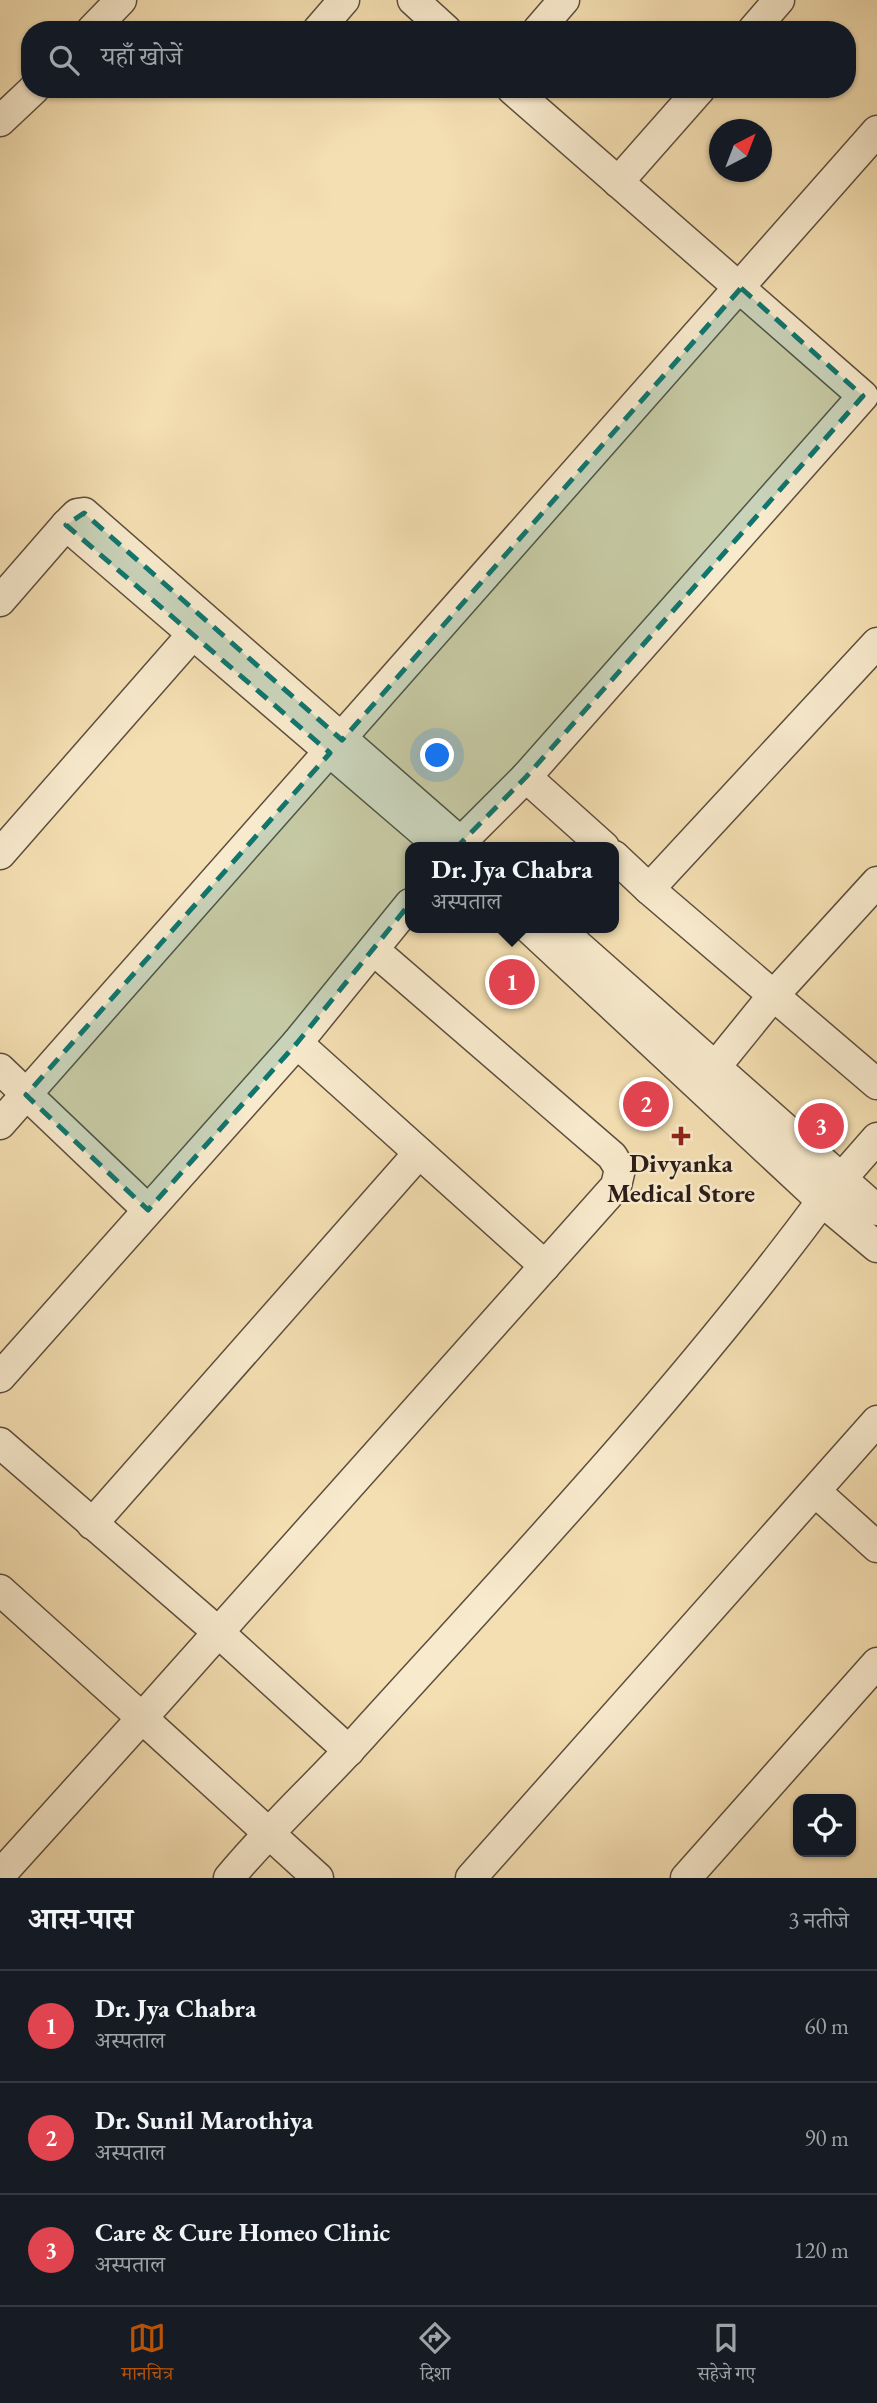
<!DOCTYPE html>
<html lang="hi">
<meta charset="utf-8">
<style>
:root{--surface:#171b24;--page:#242831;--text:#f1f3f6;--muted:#9ea1a6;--line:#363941;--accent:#b45309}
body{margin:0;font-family:"EB Garamond","Noto Serif Devanagari",serif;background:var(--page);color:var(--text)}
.controls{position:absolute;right:21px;bottom:21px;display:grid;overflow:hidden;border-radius:14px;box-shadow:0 2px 5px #0004}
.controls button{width:63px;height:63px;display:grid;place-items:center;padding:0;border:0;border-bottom:2px solid var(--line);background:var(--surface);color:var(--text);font:35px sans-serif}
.compass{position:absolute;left:709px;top:119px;width:63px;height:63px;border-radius:50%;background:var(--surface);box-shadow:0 2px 5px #0004;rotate:42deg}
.you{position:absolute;left:438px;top:756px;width:24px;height:24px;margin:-18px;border:5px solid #fff;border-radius:50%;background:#1a73e8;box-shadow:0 0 0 10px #1a73e833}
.badge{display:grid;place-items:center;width:46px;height:46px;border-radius:50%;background:var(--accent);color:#fff;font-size:23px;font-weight:700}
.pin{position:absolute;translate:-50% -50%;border:4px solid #fff;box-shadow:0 2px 7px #0006}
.popup{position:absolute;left:405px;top:842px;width:214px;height:91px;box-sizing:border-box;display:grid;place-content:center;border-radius:14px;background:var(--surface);filter:drop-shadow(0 2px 5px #0005);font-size:23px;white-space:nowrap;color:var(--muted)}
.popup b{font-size:26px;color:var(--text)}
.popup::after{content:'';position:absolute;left:50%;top:100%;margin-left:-14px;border:14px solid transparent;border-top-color:var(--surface)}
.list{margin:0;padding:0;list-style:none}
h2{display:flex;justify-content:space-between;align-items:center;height:91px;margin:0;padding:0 28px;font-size:30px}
h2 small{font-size:23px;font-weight:400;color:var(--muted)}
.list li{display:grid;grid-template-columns:46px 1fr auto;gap:21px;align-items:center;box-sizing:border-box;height:112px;padding:0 28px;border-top:2px solid var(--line)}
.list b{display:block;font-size:26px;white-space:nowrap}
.list p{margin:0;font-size:23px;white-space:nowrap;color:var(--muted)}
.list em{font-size:23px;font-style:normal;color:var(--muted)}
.icon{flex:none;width:38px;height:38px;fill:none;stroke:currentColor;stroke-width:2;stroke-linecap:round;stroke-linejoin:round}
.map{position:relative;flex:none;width:877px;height:1878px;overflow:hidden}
.search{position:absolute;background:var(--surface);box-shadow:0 2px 5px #0004;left:21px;right:21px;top:21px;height:77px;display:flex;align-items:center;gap:18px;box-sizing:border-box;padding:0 24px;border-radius:28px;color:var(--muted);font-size:26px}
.sheet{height:427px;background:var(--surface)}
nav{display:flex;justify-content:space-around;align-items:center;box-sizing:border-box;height:98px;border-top:2px solid var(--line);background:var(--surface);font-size:19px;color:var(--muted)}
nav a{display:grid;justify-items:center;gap:4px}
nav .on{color:var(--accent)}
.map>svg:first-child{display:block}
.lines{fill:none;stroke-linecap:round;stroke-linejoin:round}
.minor-casing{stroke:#5d4e3e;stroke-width:33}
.minor{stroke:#f8eacd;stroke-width:30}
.marked{fill:#0f766e;fill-opacity:0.2;stroke:#0f766e;stroke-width:5;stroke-dasharray:14 9;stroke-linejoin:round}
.poi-dot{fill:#8f2418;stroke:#f8eacd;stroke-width:2.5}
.labels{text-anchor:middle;stroke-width:5;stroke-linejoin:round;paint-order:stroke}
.poi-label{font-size:26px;font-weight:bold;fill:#2b1d17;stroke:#f8eacd}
</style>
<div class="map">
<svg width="877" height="1878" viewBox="0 0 877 1878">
<rect width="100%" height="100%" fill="#f4dfb2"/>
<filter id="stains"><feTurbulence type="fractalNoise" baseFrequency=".00286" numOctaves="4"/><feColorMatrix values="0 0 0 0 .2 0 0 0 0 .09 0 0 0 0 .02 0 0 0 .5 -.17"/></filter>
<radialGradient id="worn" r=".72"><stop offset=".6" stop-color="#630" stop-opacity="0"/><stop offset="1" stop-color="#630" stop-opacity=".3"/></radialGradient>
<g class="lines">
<g class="minor-casing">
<g id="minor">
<polyline points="413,0 446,30"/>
<polyline points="92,30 121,0"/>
<polyline points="318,30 344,0"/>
<polyline points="538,30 564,0"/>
<polyline points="753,30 779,0"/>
<polyline points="0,121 34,89"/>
<polyline points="618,182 700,89"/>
<polyline points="0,601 66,525"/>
<polyline points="526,777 604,847"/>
<polyline points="441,847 66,525 77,514 84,513 466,847"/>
<polyline points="456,847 526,777 863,396 512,89"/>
<polyline points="0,854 192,635"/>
<polyline points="614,856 649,889 877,643"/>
<polyline points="649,889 877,1084"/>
<polyline points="529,928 822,1201 877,1247"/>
<polyline points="566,935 877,1210"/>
<polyline points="297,1043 545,1266"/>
<polyline points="0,1069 148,1210"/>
<polyline points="703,1082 772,997 877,882"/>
<polyline points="0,1124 877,131"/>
<polyline points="841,1179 877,1138"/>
<polyline points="0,1377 297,1043 410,904"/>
<polyline points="0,1443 218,1632 349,1751"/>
<polyline points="816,1492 877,1547"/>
<polyline points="92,1524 419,1153"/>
<polyline points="0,1590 142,1718 0,1875"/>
<path d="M 229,1878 C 271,1827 319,1784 363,1735 C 521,1561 682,1390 822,1201"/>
<polyline points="318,1878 142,1718 616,1186 620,1169 612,1156 375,951"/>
<polyline points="471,1878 877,1421"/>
<polyline points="686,1878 877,1663"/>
</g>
</g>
<use href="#minor" class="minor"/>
</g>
<path class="marked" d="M 741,288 L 863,396 L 526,777 L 450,854 L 297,1043 L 148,1210 L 26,1095 L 330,753 L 66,525 L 84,513 L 342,740 Z"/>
<path class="poi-dot" d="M677.5 1125.5h7v7h7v7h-7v7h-7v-7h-7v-7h7z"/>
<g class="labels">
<g class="poi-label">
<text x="681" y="1172">Divyanka<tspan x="681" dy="30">Medical Store</tspan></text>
</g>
</g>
<rect width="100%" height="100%" filter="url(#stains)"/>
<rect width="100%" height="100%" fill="url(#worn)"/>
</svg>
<div class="controls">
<button><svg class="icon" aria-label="locate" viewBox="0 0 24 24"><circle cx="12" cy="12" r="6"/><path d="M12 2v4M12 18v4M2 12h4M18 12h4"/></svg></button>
</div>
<svg class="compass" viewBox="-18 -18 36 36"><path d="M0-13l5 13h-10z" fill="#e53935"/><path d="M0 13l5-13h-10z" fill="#9ea1a6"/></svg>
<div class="you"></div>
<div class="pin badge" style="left:512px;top:982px;background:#e0444e">1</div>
<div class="popup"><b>Dr. Jya Chabra</b>अस्पताल</div>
<div class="pin badge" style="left:646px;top:1104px;background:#e0444e">2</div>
<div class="pin badge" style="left:821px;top:1126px;background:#e0444e">3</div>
<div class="search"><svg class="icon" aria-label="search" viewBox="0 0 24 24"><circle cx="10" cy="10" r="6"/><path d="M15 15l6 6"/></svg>यहाँ खोजें</div>
</div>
<section class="sheet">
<h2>आस-पास<small>3 नतीजे</small></h2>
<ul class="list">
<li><span class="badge" style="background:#e0444e">1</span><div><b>Dr. Jya Chabra</b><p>अस्पताल</p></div><em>60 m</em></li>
<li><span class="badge" style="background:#e0444e">2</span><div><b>Dr. Sunil Marothiya</b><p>अस्पताल</p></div><em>90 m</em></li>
<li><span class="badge" style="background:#e0444e">3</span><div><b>Care &amp; Cure Homeo Clinic</b><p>अस्पताल</p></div><em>120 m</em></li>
</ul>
</section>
<nav>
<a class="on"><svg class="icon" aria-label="map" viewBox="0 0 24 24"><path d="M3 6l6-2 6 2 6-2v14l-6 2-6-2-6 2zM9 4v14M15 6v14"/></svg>मानचित्र</a>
<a><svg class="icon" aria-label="directions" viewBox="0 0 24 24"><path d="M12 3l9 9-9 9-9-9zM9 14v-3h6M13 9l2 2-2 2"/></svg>दिशा</a>
<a><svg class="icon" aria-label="saved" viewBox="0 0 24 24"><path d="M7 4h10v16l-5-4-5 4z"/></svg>सहेजे गए</a>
</nav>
